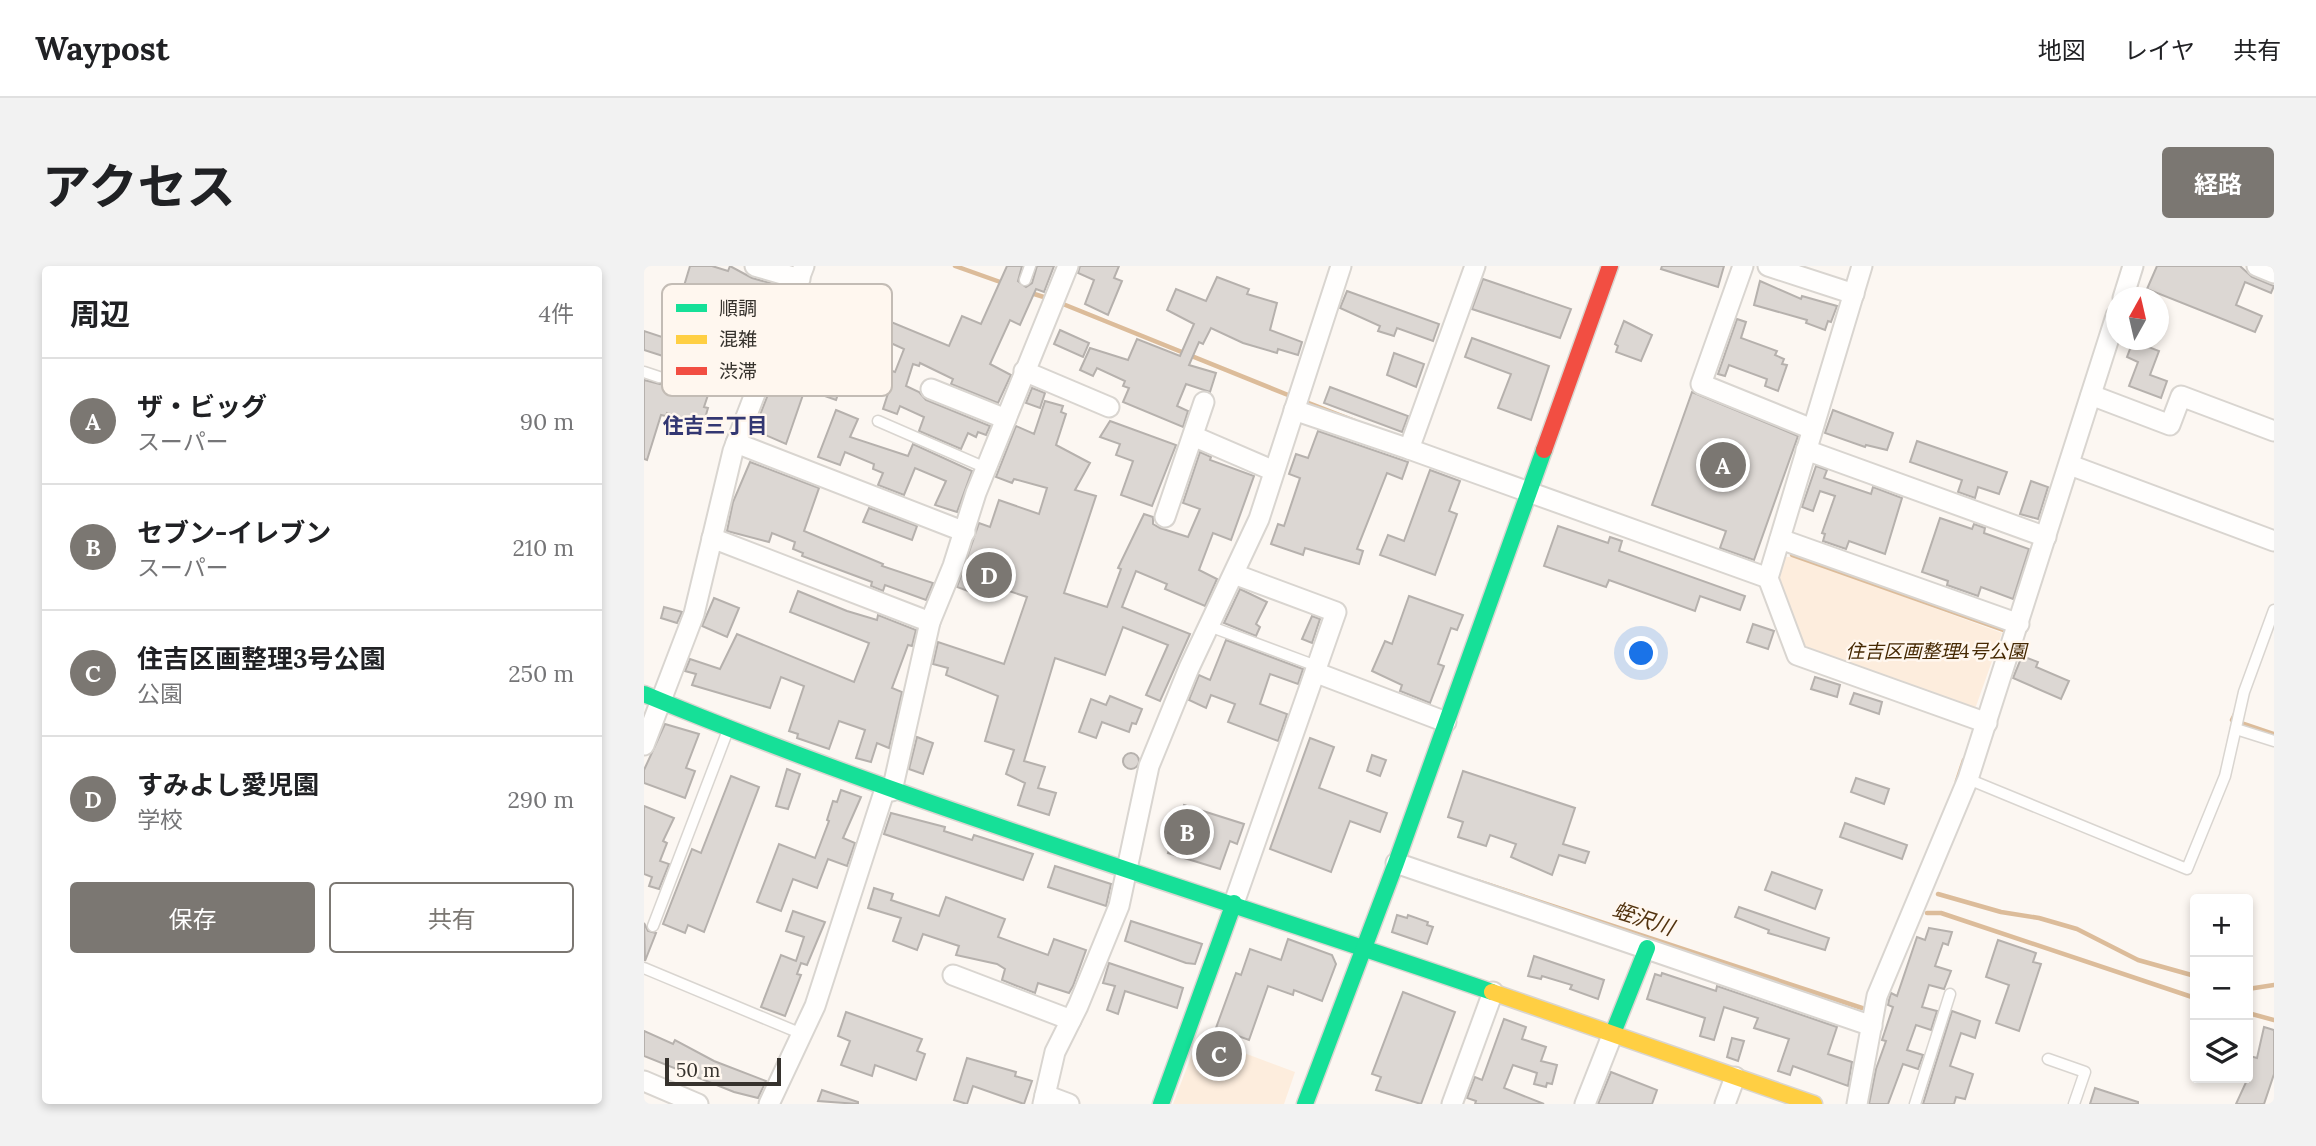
<!DOCTYPE html>
<html lang="ja">
<meta charset="utf-8">
<style>
:root{--surface:#fff;--page:#f2f2f2;--text:#202124;--muted:#757577;--line:#e0e0e0;--accent:#7b7772}
body{margin:0;font-family:Lora,"Noto Sans JP",serif;background:var(--page);color:var(--text)}
.controls{position:absolute;right:21px;bottom:21px;display:grid;overflow:hidden;border-radius:7px;box-shadow:0 4px 10px #0003}
.controls button{width:63px;height:63px;display:grid;place-items:center;padding:0;border:0;border-bottom:2px solid var(--line);background:var(--surface);color:var(--text);font:35px sans-serif}
.compass{position:absolute;left:1462px;top:21px;width:63px;height:63px;border-radius:50%;background:var(--surface);box-shadow:0 4px 10px #0003;rotate:8deg}
.scale{position:absolute;left:21px;bottom:18px;width:116px;box-sizing:border-box;padding-left:7px;border:4px solid #36322d;border-top:0;font-size:19px;line-height:24px;white-space:nowrap;color:#36322d;-webkit-text-stroke:5px #fff7ef;paint-order:stroke}
.you{position:absolute;left:998px;top:388px;width:24px;height:24px;margin:-18px;border:5px solid #fff;border-radius:50%;background:#1a73e8;box-shadow:0 0 0 10px #1a73e833}
.badge{display:grid;place-items:center;width:46px;height:46px;border-radius:50%;background:var(--accent);color:#fff;font-size:23px;font-weight:700}
.pin{position:absolute;translate:-50% -50%;border:4px solid #fff;box-shadow:0 2px 7px #0006}
.list{margin:0;padding:0;list-style:none}
h2{display:flex;justify-content:space-between;align-items:center;height:91px;margin:0;padding:0 28px;font-size:30px}
h2 small{font-size:23px;font-weight:400;color:var(--muted)}
.list li{display:grid;grid-template-columns:46px 1fr auto;gap:21px;align-items:center;box-sizing:border-box;height:126px;padding:0 28px;border-top:2px solid var(--line)}
.list b{display:block;font-size:26px;white-space:nowrap}
.list p{margin:0;font-size:23px;white-space:nowrap;color:var(--muted)}
.list em{font-size:23px;font-style:normal;color:var(--muted)}
.actions{display:flex;gap:14px;padding:21px 28px}
.actions a{flex:1;padding:16px 0;border:2px solid var(--accent);border-radius:7px;text-align:center;font-size:24px;color:var(--accent)}
.actions .main{background:var(--accent);color:#fff}
.icon{flex:none;width:38px;height:38px;fill:none;stroke:currentColor;stroke-width:2;stroke-linecap:round;stroke-linejoin:round}
.map{position:relative;flex:none;width:1630px;height:838px;overflow:hidden;border-radius:7px}
header{display:flex;align-items:center;gap:42px;box-sizing:border-box;height:98px;padding:0 35px;background:var(--surface);border-bottom:2px solid var(--line)}
header strong{font-size:33px}
nav{display:flex;gap:38px;margin-inline-start:auto;font-size:24px}
.intro{display:flex;align-items:center;justify-content:space-between;box-sizing:border-box;height:168px;padding:0 42px}
h1{margin:0;font-size:49px}
.button{padding:18px 32px;border-radius:7px;background:var(--accent);color:#fff;font-size:24px;font-weight:700}
main{display:flex;gap:42px;padding:0 42px}
aside{flex:1;background:var(--surface);border-radius:7px;box-shadow:0 4px 10px #0003}
.map>svg:first-child{display:block}
.green{fill:#fdeddd}
.lines{fill:none;stroke-linecap:round;stroke-linejoin:round}
.stream{stroke:#dcbc9a;stroke-width:4.5}
.building{fill:#dcd7d3;stroke:#b6b1ad;stroke-width:2}
.lane-casing{stroke:#d9d5d0;stroke-width:13}
.street-casing{stroke:#d9d5d0;stroke-width:23}
.fast-casing{stroke:#d9d5d0;stroke-width:19}
.slow-casing{stroke:#d9d5d0;stroke-width:19}
.jam-casing{stroke:#d9d5d0;stroke-width:19}
.lane{stroke:#fffefd;stroke-width:10}
.street{stroke:#fffefd;stroke-width:19}
.fast{stroke:#16e098;stroke-width:16}
.slow{stroke:#ffcf43;stroke-width:16}
.jam{stroke:#f24e42;stroke-width:16}
.labels{text-anchor:middle;stroke-width:5;stroke-linejoin:round;paint-order:stroke}
.park-label{font-size:19px;font-style:italic;fill:#462903;stroke:#fff7ef}
.neighbourhood-label{font-size:21px;font-weight:bold;fill:#333772;stroke:#fff7ef}
.water-label{font-size:21px;font-style:italic;fill:#52330f;stroke:#fff7ef}
.key{fill:#fff7ef;stroke:#c3bcb5;stroke-width:2}
.key-label{font-size:19px;fill:#36322d}
</style>
<header>
<strong>Waypost</strong>
<nav><a>地図</a><a>レイヤ</a><a>共有</a></nav>
</header>
<div class="intro"><h1>アクセス</h1><a class="button">経路</a></div>
<main>
<aside>
<h2>周辺<small>4件</small></h2>
<ul class="list">
<li><span class="badge">A</span><div><b>ザ・ビッグ</b><p>スーパー</p></div><em>90 m</em></li>
<li><span class="badge">B</span><div><b>セブン-イレブン</b><p>スーパー</p></div><em>210 m</em></li>
<li><span class="badge">C</span><div><b>住吉区画整理3号公園</b><p>公園</p></div><em>250 m</em></li>
<li><span class="badge">D</span><div><b>すみよし愛児園</b><p>学校</p></div><em>290 m</em></li>
</ul>
<div class="actions"><a class="main">保存</a><a>共有</a></div>
</aside>
<div class="map">
<svg width="1630" height="838" viewBox="0 0 1630 838">
<rect width="100%" height="100%" fill="#fcf7f2"/>
<g class="green">
<polygon points="1140,291 1152,291 1358,367 1331,443 1158,379 1132,305"/>
<polygon points="555,770 651,806 640,838 529,838"/>
</g>
<g class="lines">
<g class="stream">
<polyline points="311,0 359,17"/>
<polyline points="384,26 406,33"/>
<polyline points="414,36 649,131"/>
<polyline points="657,134 711,155"/>
<polyline points="1148,289 1362,365 1361,368"/>
<polyline points="1591,448 1588,454 1630,468"/>
<polyline points="1313,515 1320,494"/>
<polyline points="833,615 1218,742"/>
<polyline points="1294,628 1357,646 1395,652 1433,663 1494,694 1551,710"/>
<polyline points="1283,647 1297,647 1551,732"/>
<polyline points="1604,723 1630,719"/>
<polyline points="1604,747 1630,754"/>
</g>
</g>
<g class="building">
<polygon points="46,0 68,0 84,5 86,0 108,12 133,19 129,30 121,27 94,117 70,111 60,141 64,142 59,159 23,147 22,150 17,149 3,194 0,193 0,114 16,118 22,110 18,104 22,91 0,84 0,65 24,73"/>
<polygon points="363,0 378,0 374,15 382,21 388,17 393,0 410,0 400,26 392,23 376,59 366,54 346,98 367,109 354,137 307,118 309,113 276,97 275,100 269,98 262,120 275,126 282,134 346,160 342,169 334,166 332,171 324,167 317,183 275,165 280,151 256,140 253,148 239,143 247,118 203,102 192,134 161,123 142,178 110,164 125,126 132,125 148,69 251,106 260,83 159,37 165,22 305,80 318,50 337,58"/>
<polygon points="436,0 475,0 470,12 478,15 464,49 441,38 450,14 434,7"/>
<polygon points="1018,0 1080,0 1074,21 1017,3"/>
<polygon points="1513,0 1596,0 1608,11 1630,20 1627,27 1601,16 1592,39 1618,50 1611,66 1503,23"/>
<polygon points="573,11 605,23 603,28 633,37 626,64 658,76 654,89 634,83 633,87 599,77 567,62 559,78 555,76 545,99 572,107 566,126 542,118 533,140 544,145 539,161 479,136 485,122 479,120 481,115 453,102 449,110 436,104 446,82 484,94 493,73 536,90 550,58 523,44 532,23 562,35"/>
<polygon points="839,13 927,43 916,72 828,43"/>
<polygon points="1116,15 1157,33 1158,30 1193,40 1187,56 1184,55 1181,64 1162,57 1163,54 1110,39"/>
<polygon points="703,25 795,58 789,75 753,62 750,70 734,65 736,60 696,42"/>
<polygon points="1093,53 1102,56 1097,72 1133,85 1131,89 1140,93 1138,98 1143,99 1134,125 1121,120 1123,113 1085,99 1081,110 1074,108"/>
<polygon points="980,55 1008,69 997,95 972,86 974,80 971,78"/>
<polygon points="416,64 445,77 439,91 410,78"/>
<polygon points="828,72 905,100 887,154 854,142 867,108 821,91"/>
<polygon points="1489,75 1515,85 1506,109 1523,115 1517,132 1485,120 1494,96 1483,91"/>
<polygon points="750,87 780,98 772,121 743,109"/>
<polygon points="686,121 764,150 758,166 680,137"/>
<polygon points="388,122 401,127 396,142 382,137"/>
<polygon points="1048,126 1154,170 1110,294 1076,282 1082,265 1008,239"/>
<polygon points="401,135 419,140 417,146 422,148 412,179 446,197 431,224 452,230 420,327 463,341 477,303 474,302 500,248 509,251 509,258 516,262 544,271 556,243 539,237 556,186 567,191 566,194 610,210 587,274 569,267 555,304 573,313 561,340 521,323 523,318 492,305 478,341 546,368 516,435 502,429 524,379 479,361 461,409 411,392 380,495 401,501 394,522 412,527 405,549 374,539 381,517 362,508 370,484 341,475 354,430 302,409 304,402 289,398 294,376 360,398 383,331 329,313 324,325 313,321 335,257 346,261 355,234 395,248 403,222 370,213 368,217 352,211 372,160 390,168"/>
<polygon points="192,144 214,153 206,171 264,190 269,178 328,205 313,246 291,239 302,215 271,202 260,229 234,219 239,207 229,203 230,198 201,186 196,199 174,191"/>
<polygon points="1189,144 1249,167 1243,184 1222,179 1221,181 1181,167"/>
<polygon points="466,155 532,179 508,240 477,229 489,195 472,189 476,178 456,171"/>
<polygon points="674,165 764,196 758,213 743,207 713,283 719,285 715,298 661,282 659,289 627,278 634,258 640,260 656,212 645,208 652,188 664,192"/>
<polygon points="1273,175 1363,206 1355,228 1334,221 1331,232 1314,226 1318,214 1266,196"/>
<polygon points="106,196 175,222 160,265 239,298 238,300 289,317 282,334 241,319 239,325 227,320 228,316 158,290 159,287 149,283 151,276 128,267 125,276 83,265 89,236"/>
<polygon points="1172,200 1183,204 1180,212 1227,228 1229,221 1258,232 1241,288 1205,275 1202,283 1179,275 1181,268 1178,267 1191,230 1176,225 1169,245 1158,241"/>
<polygon points="786,204 816,215 805,245 813,248 791,309 736,289 744,269 760,275"/>
<polygon points="1387,215 1404,221 1394,253 1376,248"/>
<polygon points="225,242 273,260 268,274 219,256"/>
<polygon points="1296,252 1328,263 1330,258 1341,262 1340,267 1385,283 1369,333 1337,321 1334,330 1303,319 1304,315 1278,306"/>
<polygon points="914,260 964,277 966,271 978,275 975,285 1101,330 1096,344 1056,330 1051,345 965,314 962,321 900,300"/>
<polygon points="596,323 623,336 612,358 616,361 612,370 580,357"/>
<polygon points="154,325 203,345 233,354 234,349 272,364 268,380 264,379 248,422 258,426 245,482 233,477 227,496 212,492 221,464 195,455 185,483 153,472 154,468 145,465 160,420 137,411 126,442 48,419 52,408 41,405 46,393 76,403 93,368 210,416 225,377 146,346"/>
<polygon points="765,330 819,349 813,364 807,362 794,398 800,400 786,437 756,425 758,419 728,405 741,375 748,378"/>
<polygon points="70,332 95,342 83,371 58,360"/>
<polygon points="20,341 38,346 33,357 17,352"/>
<polygon points="668,350 676,353 668,377 658,373"/>
<polygon points="1109,358 1130,365 1124,383 1103,376"/>
<polygon points="582,374 659,403 654,418 626,408 616,438 643,448 634,475 584,456 591,438 567,429 562,442 545,434 555,409 566,414"/>
<polygon points="1378,390 1394,396 1392,401 1425,415 1417,433 1369,412"/>
<polygon points="1171,411 1196,419 1193,431 1167,423"/>
<polygon points="1210,427 1238,436 1235,448 1206,438"/>
<polygon points="466,430 498,443 492,458 488,457 485,466 458,456 452,472 435,466 447,433 462,439"/>
<polygon points="21,458 55,468 42,502 51,505 41,532 0,517 0,504"/>
<polygon points="273,471 289,477 279,508 265,503"/>
<polygon points="666,472 690,481 675,522 743,547 736,566 706,555 687,606 626,583"/>
<circle cx="487" cy="495" r="8"/>
<polygon points="728,489 742,494 736,510 723,505"/>
<polygon points="143,503 156,508 144,543 132,540"/>
<polygon points="819,505 931,542 919,578 945,586 941,597 915,589 908,609 867,591 872,578 846,569 842,580 814,571 819,556 804,551"/>
<polygon points="87,510 115,521 60,666 44,659 41,667 19,658 48,583 57,587"/>
<polygon points="1212,512 1245,523 1240,538 1207,526"/>
<polygon points="197,524 217,531 199,572 211,577 203,600 184,593 173,622 149,613 137,645 113,636 135,578 171,592 185,555 183,554 189,535 193,536"/>
<polygon points="540,539 600,558 593,578 586,575 576,603 524,587"/>
<polygon points="0,540 30,552 19,575 23,577 16,595 25,598 15,623 5,620 8,611 0,608"/>
<polygon points="247,547 301,561 300,565 328,574 330,569 389,588 379,614 240,568"/>
<polygon points="1201,557 1263,579 1258,593 1196,571"/>
<polygon points="411,600 467,618 462,640 404,621"/>
<polygon points="1128,606 1178,624 1171,643 1121,624"/>
<polygon points="230,622 249,628 247,634 295,650 302,631 361,653 354,671 404,689 410,673 442,684 429,720 425,727 394,717 391,727 358,714 361,703 353,698 312,689 315,680 279,668 273,684 249,675 257,652 224,642"/>
<polygon points="1095,641 1185,672 1181,684 1124,667 1125,664 1091,651"/>
<polygon points="149,645 181,656 163,699 157,697 153,708 157,709 141,750 117,741 137,689 152,695 160,671 142,665"/>
<polygon points="753,649 763,652 764,649 784,656 783,659 789,661 783,678 748,666"/>
<polygon points="487,655 558,678 551,698 542,697 481,675"/>
<polygon points="0,657 4,665 12,667 1,695"/>
<polygon points="1285,662 1308,666 1304,679 1299,677 1291,700 1307,705 1300,723 1285,719 1278,741 1293,745 1287,764 1272,759 1263,784 1279,789 1274,803 1259,798 1244,838 1225,838 1232,803 1242,775 1238,774 1249,741 1244,739 1245,734 1247,727 1253,730 1273,671 1281,674"/>
<polygon points="644,673 688,689 692,698 678,735 650,724 649,729 624,720 605,774 572,762 592,707 597,709 606,683 637,694"/>
<polygon points="1354,674 1392,687 1389,696 1397,698 1375,765 1352,757 1365,719 1342,711"/>
<polygon points="890,690 960,714 954,733 926,723 928,719 898,710 897,713 884,710"/>
<polygon points="465,697 539,722 533,742 481,725 474,748 463,744 471,720 459,717"/>
<polygon points="1018,707 1072,725 1073,720 1193,761 1184,788 1208,796 1204,820 1149,800 1146,809 1134,805 1145,773 1110,762 1114,752 1080,741 1070,774 1056,770 1061,752 1003,733 1011,708 1017,710"/>
<polygon points="759,726 811,746 777,838 732,824 737,811 728,808"/>
<polygon points="1308,745 1336,755 1331,772 1317,767 1306,800 1329,808 1321,833 1312,831 1310,838 1279,838"/>
<polygon points="202,746 278,773 273,785 281,788 272,814 231,799 228,810 197,799 206,775 194,770"/>
<polygon points="860,753 882,761 878,773 902,781 897,795 913,799 908,818 903,817 902,821 890,818 893,807 869,799 860,822 900,838 831,838 832,835 823,832 831,811 838,814"/>
<polygon points="1620,761 1630,764 1630,808 1620,838 1592,838 1604,812 1606,790 1613,792"/>
<polygon points="0,765 29,778 31,774 70,795 122,815 114,832 90,826 0,790"/>
<polygon points="1088,772 1100,775 1094,795 1083,791"/>
<polygon points="323,792 372,806 371,810 388,815 380,838 329,820 323,838 310,834"/>
<polygon points="967,806 1013,824 1008,838 954,838"/>
<polygon points="1451,822 1494,836 1494,838 1446,838"/>
<polygon points="178,824 214,836 214,838 174,835"/>
</g>
<g class="lines">
<g class="lane-casing">
<g id="lane">
<polyline points="381,14 386,0"/>
<polyline points="0,106 15,111"/>
<polyline points="234,155 342,202"/>
<polyline points="565,360 675,401"/>
<polyline points="1592,463 1630,475"/>
<polyline points="1324,513 1543,603 1581,510 1600,426 1630,344"/>
<polyline points="9,660 84,464"/>
<polyline points="0,702 158,768"/>
<polyline points="1404,793 1441,806 1430,838"/>
<polyline points="1271,838 1306,728"/>
</g>
</g>
<g class="street-casing">
<g id="street">
<polyline points="111,0 156,13"/>
<polyline points="831,0 765,183 1124,312"/>
<polyline points="1099,0 1057,118 1168,163"/>
<polyline points="1124,0 1210,28"/>
<polyline points="1218,0 1124,312 1153,389 1343,457"/>
<polyline points="1613,0 1630,7"/>
<polyline points="1479,32 1489,0"/>
<polyline points="140,53 217,82"/>
<polyline points="380,105 465,141"/>
<polyline points="287,123 362,153"/>
<polyline points="1447,129 1526,159 1537,130 1630,165"/>
<polyline points="650,144 765,183"/>
<polyline points="549,170 630,205"/>
<polyline points="92,177 321,266"/>
<polyline points="1162,184 1402,271"/>
<polyline points="1426,199 1630,275"/>
<polyline points="521,251 560,136"/>
<polyline points="68,272 286,356"/>
<polyline points="1136,273 1375,358"/>
<polyline points="673,407 802,456"/>
<polyline points="0,479 50,348 89,185 160,0"/>
<polyline points="248,525 286,356 309,300 332,227 424,0"/>
<polyline points="752,597 1228,760"/>
<polyline points="590,637 692,346 590,308"/>
<polyline points="309,709 427,754"/>
<polyline points="0,815 54,838"/>
<polyline points="401,829 425,838"/>
<polyline points="125,838 171,740 241,523"/>
<polyline points="399,838 411,786 434,740 475,640 505,500 545,402 615,253 697,0"/>
<polyline points="808,838 849,726"/>
<polyline points="941,838 969,767"/>
<polyline points="1081,838 1091,811"/>
<polyline points="1213,838 1233,730 1324,513 1472,50"/>
</g>
</g>
<g class="fast-casing">
<g id="fast">
<path d="M 0,428 C 277,543 565,628 848,726"/>
<polyline points="969,767 1003,682"/>
<polyline points="517,838 590,637"/>
<polyline points="661,838 752,597 900,184"/>
</g>
</g>
<g class="slow-casing">
<polyline id="slow" points="848,726 1170,838"/>
</g>
<g class="jam-casing">
<polyline id="jam" points="900,184 966,0"/>
</g>
<use href="#lane" class="lane"/>
<use href="#street" class="street"/>
<use href="#fast" class="fast"/>
<use href="#slow" class="slow"/>
<use href="#jam" class="jam"/>
</g>
<g class="labels">
<g class="park-label">
<text x="1292" y="392">住吉区画整理4号公園</text>
</g>
<g class="neighbourhood-label">
<text x="71" y="167">住吉三丁目</text>
</g>
<g class="water-label">
<text transform="translate(999 653) rotate(18)" y="7">蛭沢川</text>
</g>
</g>
<rect x="18" y="18" width="230" height="112" rx="10" class="key"/>
<rect x="32" y="38" width="31" height="8" fill="#16e098"/>
<rect x="32" y="69" width="31" height="9" fill="#ffcf43"/>
<rect x="32" y="101" width="31" height="8" fill="#f24e42"/>
<g class="key-label">
<text x="75" y="49">順調</text>
<text x="75" y="80">混雑</text>
<text x="75" y="112">渋滞</text>
</g>
</svg>
<div class="controls">
<button>+</button>
<button>−</button>
<button><svg class="icon" aria-label="layers" viewBox="0 0 24 24"><path d="M12 4l9 5-9 5-9-5zM3 14l9 5 9-5"/></svg></button>
</div>
<svg class="compass" viewBox="-18 -18 36 36"><path d="M0-13l5 13h-10z" fill="#e53935"/><path d="M0 13l5-13h-10z" fill="#757577"/></svg>
<div class="scale">50 m</div>
<div class="you"></div>
<div class="pin badge" style="left:1079px;top:199px">A</div>
<div class="pin badge" style="left:543px;top:566px">B</div>
<div class="pin badge" style="left:575px;top:788px">C</div>
<div class="pin badge" style="left:345px;top:309px">D</div>
</div>
</main>
